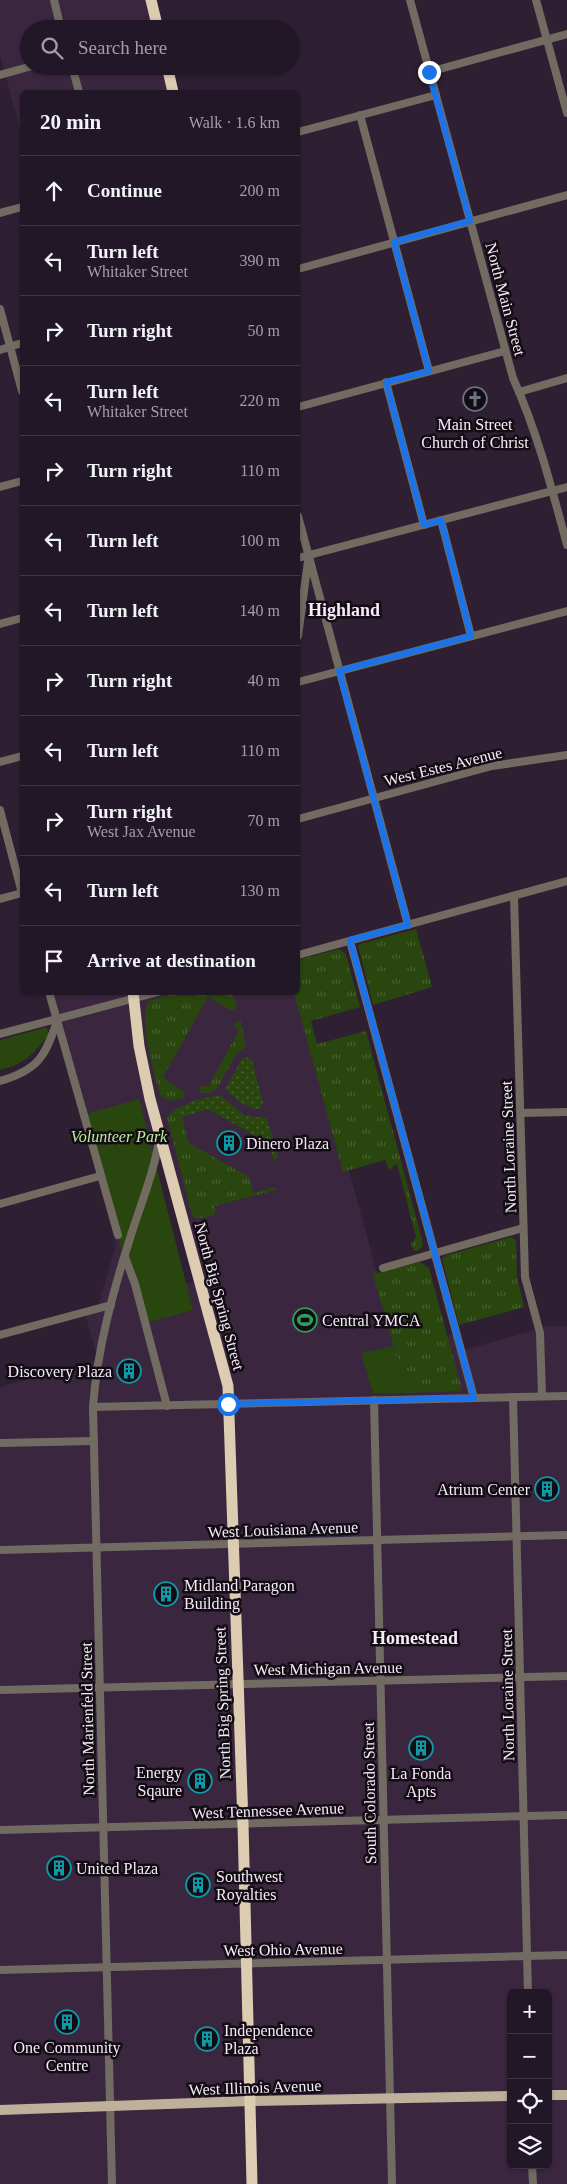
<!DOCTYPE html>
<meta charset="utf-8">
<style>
:root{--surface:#221726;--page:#2a202e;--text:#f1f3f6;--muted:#a29fa7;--line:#3f3643}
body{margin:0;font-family:"Times New Roman",serif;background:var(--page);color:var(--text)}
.controls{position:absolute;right:15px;bottom:15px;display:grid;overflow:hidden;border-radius:8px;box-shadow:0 1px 4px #0004}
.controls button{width:45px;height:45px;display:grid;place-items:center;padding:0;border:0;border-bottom:1px solid var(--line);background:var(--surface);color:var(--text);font:25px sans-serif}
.stop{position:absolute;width:15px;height:15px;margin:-11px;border:4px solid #1a73e8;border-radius:50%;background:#fff}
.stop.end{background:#1a73e8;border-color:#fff;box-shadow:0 1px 5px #0008}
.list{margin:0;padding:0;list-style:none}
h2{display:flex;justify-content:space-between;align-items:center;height:65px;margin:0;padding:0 20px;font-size:21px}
h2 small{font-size:16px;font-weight:400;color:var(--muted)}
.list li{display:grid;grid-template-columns:32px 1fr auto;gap:15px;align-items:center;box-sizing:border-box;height:70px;padding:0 20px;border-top:1px solid var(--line)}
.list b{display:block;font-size:19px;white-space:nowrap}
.list p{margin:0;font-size:16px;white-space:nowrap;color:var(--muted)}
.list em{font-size:16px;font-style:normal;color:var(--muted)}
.icon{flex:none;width:28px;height:28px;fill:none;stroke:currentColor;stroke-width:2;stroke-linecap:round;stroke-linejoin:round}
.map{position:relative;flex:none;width:567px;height:2184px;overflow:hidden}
.search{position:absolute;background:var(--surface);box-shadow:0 1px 4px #0004;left:20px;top:20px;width:280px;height:55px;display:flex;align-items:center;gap:12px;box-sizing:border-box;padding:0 18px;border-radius:28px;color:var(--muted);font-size:19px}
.panel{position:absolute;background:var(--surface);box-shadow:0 1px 4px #0004;left:20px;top:90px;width:280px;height:905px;border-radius:8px}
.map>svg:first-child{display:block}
.built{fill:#3a273f;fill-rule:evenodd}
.grass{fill:url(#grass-tufts)}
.park{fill:#29460e}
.garden{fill:url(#garden-dots)}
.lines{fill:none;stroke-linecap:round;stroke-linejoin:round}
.minor{stroke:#726b61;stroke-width:8}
.major{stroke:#bfb09b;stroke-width:10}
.highway{stroke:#ddccb2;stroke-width:11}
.route{stroke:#1a73e8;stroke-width:6}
.labels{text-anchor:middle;stroke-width:5;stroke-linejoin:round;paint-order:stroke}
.street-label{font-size:16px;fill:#f6ecf9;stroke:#130c14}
.poi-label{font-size:16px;fill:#f6ecf9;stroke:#130c14;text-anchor:start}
.park-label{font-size:16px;font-style:italic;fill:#bcef99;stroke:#130c14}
.neighbourhood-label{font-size:18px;font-weight:bold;fill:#f6ecf9;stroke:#130c14}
</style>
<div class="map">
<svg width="567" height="2184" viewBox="0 0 567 2184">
<defs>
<pattern id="grass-tufts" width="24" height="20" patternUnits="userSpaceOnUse" patternTransform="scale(1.25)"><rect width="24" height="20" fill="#29460e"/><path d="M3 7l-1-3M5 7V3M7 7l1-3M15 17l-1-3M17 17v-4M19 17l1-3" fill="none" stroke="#496132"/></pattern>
<pattern id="garden-dots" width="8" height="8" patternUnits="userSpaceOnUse" patternTransform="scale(1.25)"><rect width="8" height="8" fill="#29460e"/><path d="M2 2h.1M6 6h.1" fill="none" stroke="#496132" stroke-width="1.8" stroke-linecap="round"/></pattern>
</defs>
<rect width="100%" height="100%" fill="#2e1f32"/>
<g class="built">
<polygon points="0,0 150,0 158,29 29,29 29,66 168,66 175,92 22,92 22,136 0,55"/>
<path d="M 298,985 L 398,1349 L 456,1333 L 461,1351 L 548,1326 L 567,1326 L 567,2184 L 0,2184 L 0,1387 L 98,1360 L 85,1314 L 97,1310 L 116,1245 L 47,993 L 298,992 ZM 166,1158 L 200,1280 L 139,1297 L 126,1250 L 158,1161 ZM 511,1993 L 548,1993 L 548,2165 L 511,2165 Z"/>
</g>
<g class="grass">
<polygon points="416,929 432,987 373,1005 358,946 360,944"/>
<polygon points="339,949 346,954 360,1007 311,1021 317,1044 366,1031 423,1243 422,1247 417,1251 414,1251 411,1244 416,1237 397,1164 389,1170 385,1160 343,1172 294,993 298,992 298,960"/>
<path d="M 179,992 L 232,993 L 237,1006 L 234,1010 L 231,1010 L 208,997 L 163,1077 L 185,1093 L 184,1098 L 169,1101 L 160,1095 C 155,1076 137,1016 149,1001 Z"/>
<polygon points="237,1021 241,1021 246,1047 237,1053 217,1088 209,1094 201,1092 197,1087 209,1086 239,1030 234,1026"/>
<path d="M 174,1110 L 182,1117 L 189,1143 L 249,1177 L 253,1193 L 275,1187 L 276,1190 L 214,1206 L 216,1211 L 214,1215 C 206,1217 198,1221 192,1215 L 167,1117 Z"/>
<polygon points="511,1237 516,1240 517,1276 524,1307 459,1325 442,1258 447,1255"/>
<polygon points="420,1262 429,1268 461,1386 460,1391 407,1393 372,1271 377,1273"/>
</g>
<g class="park">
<path d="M 47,1027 L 49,1034 C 34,1054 25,1064 0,1070 L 0,1040 Z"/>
<polygon points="139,1099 193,1310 143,1324 83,1115"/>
<polygon points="393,1346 407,1393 373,1393 361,1353"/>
</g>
<g class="garden">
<path d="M 247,1057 L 252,1061 L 263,1102 L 260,1109 C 250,1110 230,1097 226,1088 L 242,1059 Z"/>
<path d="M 220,1095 L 245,1116 L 250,1115 C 256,1119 262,1115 267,1119 L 278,1156 L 274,1162 L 269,1144 L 208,1109 L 182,1117 L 174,1110 L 196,1100 Z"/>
</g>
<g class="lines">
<g class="minor">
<polyline points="54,0 61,29"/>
<path d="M 410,0 L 513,378 C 537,431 552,489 567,545"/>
<polyline points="536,0 567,113"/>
<polyline points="72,66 79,92"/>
<polyline points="429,72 567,34"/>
<polyline points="0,75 32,66"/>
<polyline points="360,115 429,371"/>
<polyline points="298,132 436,95"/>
<polyline points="0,213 22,207"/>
<polyline points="298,269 567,195"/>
<polyline points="0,309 22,391"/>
<polyline points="0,350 22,343"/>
<polyline points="386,382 424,525"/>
<polyline points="519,392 567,378"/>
<polyline points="298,407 505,351"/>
<polyline points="0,487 22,481"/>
<polyline points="298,516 408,925"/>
<polyline points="441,520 471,636"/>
<polyline points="298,558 567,487"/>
<polyline points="0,624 22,618"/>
<polyline points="298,636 308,561"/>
<polyline points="298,682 567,611"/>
<polyline points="0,762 22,756"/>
<polyline points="0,810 22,893"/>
<polyline points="298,819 492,766 567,755"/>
<polyline points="514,896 525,1277 540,1333 542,1396"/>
<polyline points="0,899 22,893"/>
<polyline points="350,941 474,1398"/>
<polyline points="298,955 567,881"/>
<polyline points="49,992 118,1235"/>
<polyline points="0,1034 158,992"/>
<path d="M 0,1081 C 38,1070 45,1057 57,1021"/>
<polyline points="521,1113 567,1112"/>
<polyline points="0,1204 100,1176"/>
<polyline points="125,1257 135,1284 167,1406"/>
<polyline points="383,1268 523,1228"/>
<polyline points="0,1335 111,1305"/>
<polyline points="513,1397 528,1993"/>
<polyline points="374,1400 392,2184"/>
<polyline points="93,1407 567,1396"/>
<polyline points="0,1443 94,1441"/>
<polyline points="0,1550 567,1535"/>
<polyline points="0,1690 567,1676"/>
<polyline points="0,1830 567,1815"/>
<polyline points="0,1970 567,1955"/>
<polyline points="532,2165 533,2184"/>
<path d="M 112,2184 L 93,1407 C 97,1348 114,1288 132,1232 C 142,1201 154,1172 159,1140"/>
</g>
<g class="major">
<polyline points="548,2095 567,2095"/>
<polyline points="0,2110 250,2101 511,2096"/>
</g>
<g class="highway">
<polyline points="151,0 158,29"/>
<polyline points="167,66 173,92"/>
<polyline points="133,992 139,1046 150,1099 228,1386 243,1824 252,2184"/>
</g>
</g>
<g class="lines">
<polyline class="route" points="228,1404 474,1398 350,940 408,925 339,671 471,636 441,520 424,525 386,382 429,371 394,242 470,221 429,72"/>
</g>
<defs>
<g id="church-ring" transform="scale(1.25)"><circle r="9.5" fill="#130c14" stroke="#6b7280" stroke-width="1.5"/><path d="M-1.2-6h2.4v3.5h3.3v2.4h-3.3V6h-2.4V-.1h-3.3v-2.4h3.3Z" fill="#6b7280"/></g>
<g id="building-ring" transform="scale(1.25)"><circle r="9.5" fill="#130c14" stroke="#0f9aa8" stroke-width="1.5"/><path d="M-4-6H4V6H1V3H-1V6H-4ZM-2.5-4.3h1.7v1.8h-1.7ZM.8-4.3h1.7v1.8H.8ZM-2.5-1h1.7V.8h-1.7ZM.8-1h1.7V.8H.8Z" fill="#0f9aa8"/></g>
<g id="stadium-ring" transform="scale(1.25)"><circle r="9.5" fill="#130c14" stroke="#2e9e5b" stroke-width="1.5"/><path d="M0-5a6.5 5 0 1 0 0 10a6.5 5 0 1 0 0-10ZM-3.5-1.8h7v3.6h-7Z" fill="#2e9e5b"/></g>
</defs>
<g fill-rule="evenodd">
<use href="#church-ring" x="475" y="399"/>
<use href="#building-ring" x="229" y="1143"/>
<use href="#stadium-ring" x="305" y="1320"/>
<use href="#building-ring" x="129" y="1371"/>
<use href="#building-ring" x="547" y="1489"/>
<use href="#building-ring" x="166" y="1594"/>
<use href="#building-ring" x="421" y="1748"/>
<use href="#building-ring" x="200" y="1781"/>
<use href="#building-ring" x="59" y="1868"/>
<use href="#building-ring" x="198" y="1885"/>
<use href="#building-ring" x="67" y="2022"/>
<use href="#building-ring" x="207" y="2039"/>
</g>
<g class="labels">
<g class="street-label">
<text transform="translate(506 299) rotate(75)" y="6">North Main Street</text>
<text transform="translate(443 766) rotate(-14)" y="6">West Estes Avenue</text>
<text transform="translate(508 1147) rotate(-92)" y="6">North Loraine Street</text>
<text transform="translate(220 1296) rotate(75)" y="6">North Big Spring Street</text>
<text transform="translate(283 1529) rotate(-2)" y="6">West Louisiana Avenue</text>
<text transform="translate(328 1668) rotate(-1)" y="6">West Michigan Avenue</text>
<text transform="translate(507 1695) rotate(-91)" y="6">North Loraine Street</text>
<text transform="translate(222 1703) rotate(-92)" y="6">North Big Spring Street</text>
<text transform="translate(87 1719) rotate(-91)" y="6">North Marienfeld Street</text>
<text transform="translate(369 1793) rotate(-91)" y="6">South Colorado Street</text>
<text transform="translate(268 1810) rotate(-2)" y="6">West Tennessee Avenue</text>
<text transform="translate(283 1949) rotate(-1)" y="6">West Ohio Avenue</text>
<text transform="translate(255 2087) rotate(-2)" y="6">West Illinois Avenue</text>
</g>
<g class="poi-label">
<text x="475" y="430" text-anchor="middle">Main Street<tspan x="475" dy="18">Church of Christ</tspan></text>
<text x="246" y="1149">Dinero Plaza</text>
<text x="322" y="1326">Central YMCA</text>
<text x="112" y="1377" text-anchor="end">Discovery Plaza</text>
<text x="530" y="1495" text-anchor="end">Atrium Center</text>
<text x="184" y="1591">Midland Paragon<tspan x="184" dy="18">Building</tspan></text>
<text x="182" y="1778" text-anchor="end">Energy<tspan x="182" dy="18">Sqaure</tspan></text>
<text x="421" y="1779" text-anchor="middle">La Fonda<tspan x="421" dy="18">Apts</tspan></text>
<text x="76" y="1874">United Plaza</text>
<text x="216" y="1882">Southwest<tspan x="216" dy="18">Royalties</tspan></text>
<text x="224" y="2036">Independence<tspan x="224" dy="18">Plaza</tspan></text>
<text x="67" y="2053" text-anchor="middle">One Community<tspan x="67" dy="18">Centre</tspan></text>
</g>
<g class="park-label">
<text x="119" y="1142">Volunteer Park</text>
</g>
<g class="neighbourhood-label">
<text x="344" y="616">Highland</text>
<text x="415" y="1644">Homestead</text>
</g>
</g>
</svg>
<div class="controls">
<button>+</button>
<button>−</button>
<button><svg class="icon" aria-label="locate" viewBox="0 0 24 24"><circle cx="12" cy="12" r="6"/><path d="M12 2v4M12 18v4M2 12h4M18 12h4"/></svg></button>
<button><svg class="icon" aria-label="layers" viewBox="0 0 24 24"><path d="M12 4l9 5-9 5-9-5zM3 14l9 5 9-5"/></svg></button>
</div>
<div class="stop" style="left:228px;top:1404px"></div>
<div class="stop end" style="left:429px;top:72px"></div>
<div class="search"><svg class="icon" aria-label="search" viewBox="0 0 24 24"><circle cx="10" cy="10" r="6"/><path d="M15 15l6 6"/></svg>Search here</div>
<section class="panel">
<h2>20 min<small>Walk · 1.6 km</small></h2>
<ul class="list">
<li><svg class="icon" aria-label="ahead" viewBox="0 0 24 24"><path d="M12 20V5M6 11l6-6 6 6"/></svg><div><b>Continue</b></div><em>200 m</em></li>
<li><svg class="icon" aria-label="left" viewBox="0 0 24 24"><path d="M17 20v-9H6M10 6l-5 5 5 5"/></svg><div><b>Turn left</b><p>Whitaker Street</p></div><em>390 m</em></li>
<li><svg class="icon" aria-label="right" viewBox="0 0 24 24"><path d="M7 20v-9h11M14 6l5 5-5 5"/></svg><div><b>Turn right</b></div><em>50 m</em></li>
<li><svg class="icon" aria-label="left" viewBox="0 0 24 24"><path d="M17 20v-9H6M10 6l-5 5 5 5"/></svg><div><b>Turn left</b><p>Whitaker Street</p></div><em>220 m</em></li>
<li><svg class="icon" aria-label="right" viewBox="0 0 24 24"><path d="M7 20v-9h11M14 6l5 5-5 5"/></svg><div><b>Turn right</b></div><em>110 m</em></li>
<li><svg class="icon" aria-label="left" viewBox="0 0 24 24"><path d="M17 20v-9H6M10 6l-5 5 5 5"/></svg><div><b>Turn left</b></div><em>100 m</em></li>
<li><svg class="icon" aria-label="left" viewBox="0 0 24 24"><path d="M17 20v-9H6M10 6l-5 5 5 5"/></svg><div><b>Turn left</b></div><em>140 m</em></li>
<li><svg class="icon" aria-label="right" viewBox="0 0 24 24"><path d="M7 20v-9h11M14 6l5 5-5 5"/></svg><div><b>Turn right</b></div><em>40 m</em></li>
<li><svg class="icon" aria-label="left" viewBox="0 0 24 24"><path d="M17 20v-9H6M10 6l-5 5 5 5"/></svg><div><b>Turn left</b></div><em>110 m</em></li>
<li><svg class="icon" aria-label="right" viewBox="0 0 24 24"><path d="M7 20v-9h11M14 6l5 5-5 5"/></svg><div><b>Turn right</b><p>West Jax Avenue</p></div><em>70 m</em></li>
<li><svg class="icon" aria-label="left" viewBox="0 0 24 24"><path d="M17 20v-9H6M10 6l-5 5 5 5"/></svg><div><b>Turn left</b></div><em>130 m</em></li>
<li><svg class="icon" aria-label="arrive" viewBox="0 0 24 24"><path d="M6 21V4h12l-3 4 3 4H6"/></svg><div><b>Arrive at destination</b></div></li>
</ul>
</section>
</div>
